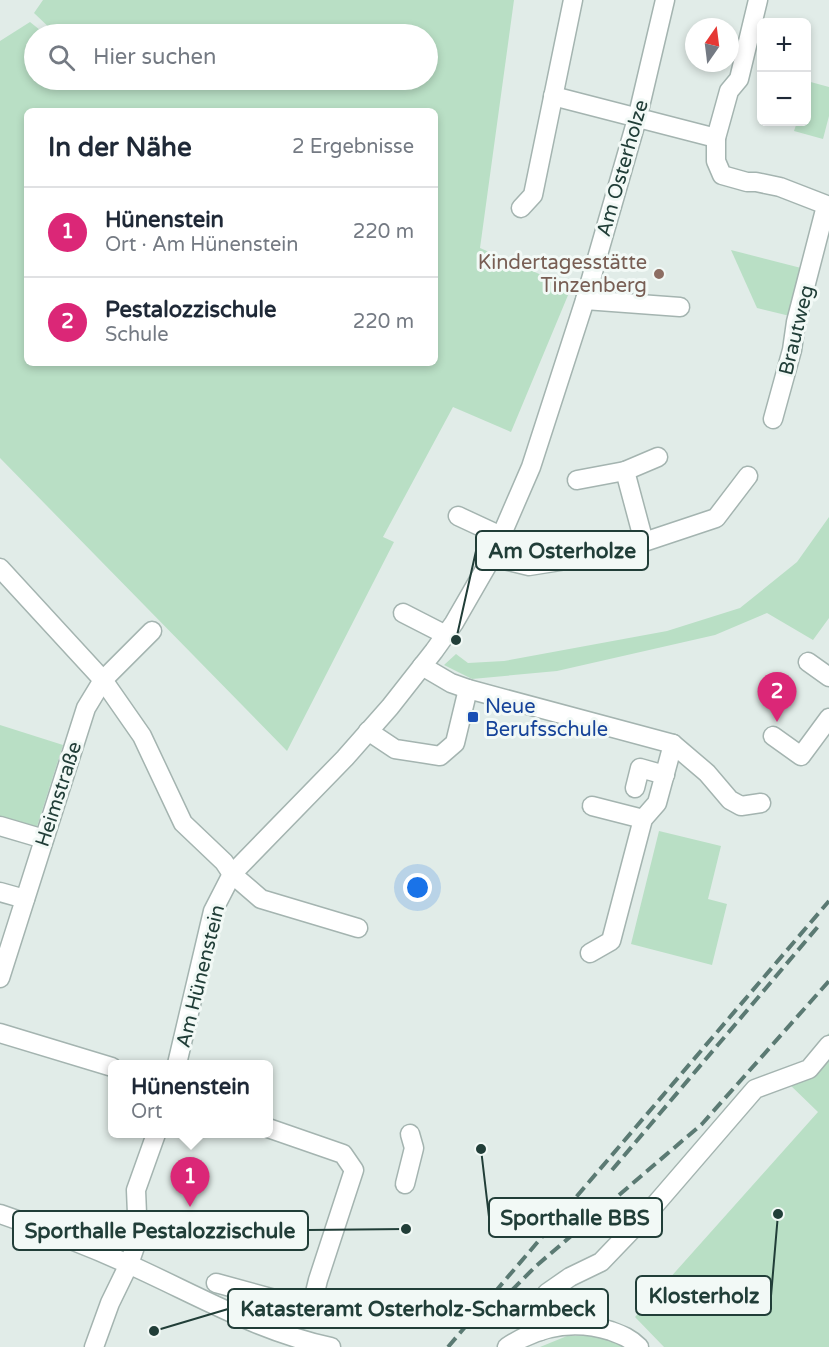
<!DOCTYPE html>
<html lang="de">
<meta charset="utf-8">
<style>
:root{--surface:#fff;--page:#f2f2f3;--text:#1f2937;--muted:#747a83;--line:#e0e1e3;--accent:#db2777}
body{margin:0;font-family:"Varela Round",sans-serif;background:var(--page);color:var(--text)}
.controls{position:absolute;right:18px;top:18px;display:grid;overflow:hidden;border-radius:9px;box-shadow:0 3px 9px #0003}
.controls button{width:54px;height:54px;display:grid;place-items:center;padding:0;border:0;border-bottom:2px solid var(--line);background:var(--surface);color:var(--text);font:30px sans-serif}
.compass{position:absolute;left:685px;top:18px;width:54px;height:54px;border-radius:50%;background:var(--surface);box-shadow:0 3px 9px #0003;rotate:14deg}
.you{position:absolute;left:418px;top:888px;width:21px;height:21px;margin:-15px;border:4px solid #fff;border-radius:50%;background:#1a73e8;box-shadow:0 0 0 9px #1a73e833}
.badge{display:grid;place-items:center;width:39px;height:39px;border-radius:50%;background:var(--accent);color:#fff;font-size:20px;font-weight:700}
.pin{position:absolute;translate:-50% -50px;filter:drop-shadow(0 2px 3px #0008)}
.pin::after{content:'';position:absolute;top:32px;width:21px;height:18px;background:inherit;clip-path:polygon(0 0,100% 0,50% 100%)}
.popup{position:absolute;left:108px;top:1060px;width:165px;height:78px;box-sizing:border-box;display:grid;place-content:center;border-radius:9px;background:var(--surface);filter:drop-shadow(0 2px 4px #0005);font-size:20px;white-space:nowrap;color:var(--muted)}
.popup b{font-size:22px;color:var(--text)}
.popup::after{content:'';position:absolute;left:50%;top:100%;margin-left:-12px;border:12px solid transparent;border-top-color:var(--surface)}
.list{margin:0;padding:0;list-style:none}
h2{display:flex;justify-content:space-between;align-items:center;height:78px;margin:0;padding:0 24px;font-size:26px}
h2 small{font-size:20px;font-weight:400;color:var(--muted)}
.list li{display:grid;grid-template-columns:39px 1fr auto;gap:18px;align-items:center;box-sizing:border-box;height:90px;padding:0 24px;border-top:2px solid var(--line)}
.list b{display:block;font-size:22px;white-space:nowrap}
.list p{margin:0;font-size:20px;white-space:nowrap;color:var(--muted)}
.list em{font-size:20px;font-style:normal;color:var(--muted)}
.icon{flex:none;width:33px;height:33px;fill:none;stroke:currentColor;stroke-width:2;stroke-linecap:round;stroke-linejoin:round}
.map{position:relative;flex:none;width:829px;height:1347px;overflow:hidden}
.search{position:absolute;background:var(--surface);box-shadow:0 3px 9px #0003;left:24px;top:24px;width:414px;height:66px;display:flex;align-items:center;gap:15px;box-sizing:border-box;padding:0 21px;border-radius:33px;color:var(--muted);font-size:22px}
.panel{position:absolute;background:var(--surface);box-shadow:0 3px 9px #0003;left:24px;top:108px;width:414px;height:258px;border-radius:9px}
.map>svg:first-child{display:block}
.green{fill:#b9dfc5;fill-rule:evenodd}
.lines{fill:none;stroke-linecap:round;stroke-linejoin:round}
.minor-casing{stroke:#a4b4b0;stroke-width:21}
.minor{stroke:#fff;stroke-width:18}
.rail{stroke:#5b7a73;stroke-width:4;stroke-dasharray:12 6;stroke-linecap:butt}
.education-dot{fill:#8d6e63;stroke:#f2f9f6;stroke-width:2}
.transit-dot{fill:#1a4fb4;stroke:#f2f9f6;stroke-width:2}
.labels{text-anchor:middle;stroke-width:6;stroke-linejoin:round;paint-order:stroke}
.street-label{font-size:20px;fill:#213e38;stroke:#f2f9f6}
.education-label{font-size:20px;fill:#785e54;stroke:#f2f9f6;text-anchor:end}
.transit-label{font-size:20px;fill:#164399;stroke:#f2f9f6;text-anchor:start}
.leader{fill:none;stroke:#213e38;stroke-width:2}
.callout-dot{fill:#213e38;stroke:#f2f9f6;stroke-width:2}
.callout{fill:#f2f9f6;stroke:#213e38;stroke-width:2}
.callout-label{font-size:21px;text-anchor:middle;font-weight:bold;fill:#213e38}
</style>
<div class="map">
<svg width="829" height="1347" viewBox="0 0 829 1347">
<rect width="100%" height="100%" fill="#e1ece8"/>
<g class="green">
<path d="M 43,0 L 514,0 L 480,248 L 571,288 L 511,432 L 453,407 L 383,537 L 394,542 L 287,751 L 0,458 L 0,41 L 30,22 L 45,34 L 34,34 L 34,80 L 99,80 L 106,85 L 102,80 L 428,80 L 428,34 L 56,34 L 34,13 ZM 27,111 L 435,111 L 435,363 L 27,363 Z"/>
<polygon points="807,81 829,87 829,116 823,139 794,131 797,122 806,122"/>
<polygon points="731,250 805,269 794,317 757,308"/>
<polygon points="829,517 829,618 813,640 767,613 715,635 557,671 472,679 444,665 456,654 468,663 504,661 667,631 740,608 797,562"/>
<polygon points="0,725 63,745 35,833 0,822"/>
<polygon points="659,831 721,846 708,899 727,904 712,965 631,944"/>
<polygon points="829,1033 829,1347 664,1347 635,1317 818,1112 787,1082"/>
<polygon points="567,1336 601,1336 628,1347 540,1347"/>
</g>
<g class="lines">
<g class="minor-casing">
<g id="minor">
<polyline points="758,0 739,79 729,91 716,138 716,161 722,175 747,182 756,182 780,187 829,206"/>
<polyline points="553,96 716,138"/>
<polyline points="521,208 533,195 573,0"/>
<polyline points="585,300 680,307"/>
<polyline points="773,419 792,350 796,322 826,206"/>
<polyline points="625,471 644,542"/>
<polyline points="577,480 625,471 658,457"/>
<polyline points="458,516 501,536"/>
<polyline points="492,557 529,566 598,555 644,542 716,518 748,476"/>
<polyline points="0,568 103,680 142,736 183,823 224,862 232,874 261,899 358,928"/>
<polyline points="403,613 446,635"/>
<polyline points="808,662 829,677"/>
<polyline points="422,666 451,683 468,689 673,744 707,773 730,800 741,806 761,803"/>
<polyline points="368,731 395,749 440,756 455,743 468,689"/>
<polyline points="773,736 801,756 829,718"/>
<polyline points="635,788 640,768 665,775"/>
<polyline points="592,806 643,819"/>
<polyline points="0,826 44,839"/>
<polyline points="0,892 25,899"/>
<polyline points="590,953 611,941 643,819 657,803 673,744"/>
<polyline points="0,978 86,708 103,680 152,631"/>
<polyline points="0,1033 112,1067"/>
<polyline points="177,1064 213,911 232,874 345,758 390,707 434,651 454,623 492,557 531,467 585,300 637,119 665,0"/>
<polyline points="405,1184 414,1148 410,1134"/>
<path d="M 0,1214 C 44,1229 86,1245 128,1264 C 195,1294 259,1332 331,1347"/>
<polyline points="216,1283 311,1309 318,1280 354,1170 343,1154 268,1128"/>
<polyline points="540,1331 541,1311 547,1293 570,1277 601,1262 648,1213 755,1089 809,1069 829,1045"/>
<polyline points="94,1347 110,1303 129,1264 138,1238 136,1190 156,1134"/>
<path d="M 507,1347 C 539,1326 574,1319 611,1331 C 622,1335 630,1338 639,1347"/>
</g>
</g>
<use href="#minor" class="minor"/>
<g class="rail">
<polyline points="612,1170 821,923"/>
<polyline points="486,1316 536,1266 702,1124 829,981"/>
<polyline points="448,1347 829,901"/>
</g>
</g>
<circle class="education-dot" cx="659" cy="274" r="6"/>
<rect class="transit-dot" x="467" y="711" width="12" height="12" rx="3"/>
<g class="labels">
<g class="street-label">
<text transform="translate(622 168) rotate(-74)" y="7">Am Osterholze</text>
<text transform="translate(796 330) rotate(-76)" y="7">Brautweg</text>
<text transform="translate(58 794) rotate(-72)" y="7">Heimstraße</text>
<text transform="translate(200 976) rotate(-76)" y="7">Am Hünenstein</text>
</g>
<g class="education-label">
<text x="647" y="269">Kindertagesstätte<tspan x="647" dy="23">Tinzenberg</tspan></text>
</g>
<g class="transit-label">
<text x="485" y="713">Neue<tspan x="485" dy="23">Berufsschule</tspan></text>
</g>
</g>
<path class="leader" d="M456 640L476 551M481 1149L489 1217M406 1229L308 1230M778 1214L771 1296M154 1331L228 1309"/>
<g class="callout-dot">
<circle cx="456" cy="640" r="6"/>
<circle cx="481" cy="1149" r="6"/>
<circle cx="406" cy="1229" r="6"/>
<circle cx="778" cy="1214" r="6"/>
<circle cx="154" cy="1331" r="6"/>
</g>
<g class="callout">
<rect x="476" y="531" width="172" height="39" rx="6"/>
<rect x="489" y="1198" width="173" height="39" rx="6"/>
<rect x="13" y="1211" width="295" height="39" rx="6"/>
<rect x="636" y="1276" width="135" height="39" rx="6"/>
<rect x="228" y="1289" width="380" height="39" rx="6"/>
</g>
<g class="callout-label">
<text x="562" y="558">Am Osterholze</text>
<text x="575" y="1225">Sporthalle BBS</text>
<text x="160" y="1238">Sporthalle Pestalozzischule</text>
<text x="704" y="1303">Klosterholz</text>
<text x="418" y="1316">Katasteramt Osterholz-Scharmbeck</text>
</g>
</svg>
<div class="controls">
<button>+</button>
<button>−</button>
</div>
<svg class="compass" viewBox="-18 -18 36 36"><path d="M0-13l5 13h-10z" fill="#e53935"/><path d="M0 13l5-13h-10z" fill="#747a83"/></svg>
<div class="you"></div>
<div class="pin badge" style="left:190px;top:1207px">1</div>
<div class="popup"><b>Hünenstein</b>Ort</div>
<div class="pin badge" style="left:777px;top:722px">2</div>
<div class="search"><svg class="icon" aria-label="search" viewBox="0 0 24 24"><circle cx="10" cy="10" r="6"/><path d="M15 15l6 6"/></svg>Hier suchen</div>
<section class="panel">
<h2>In der Nähe<small>2 Ergebnisse</small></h2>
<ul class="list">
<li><span class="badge">1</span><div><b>Hünenstein</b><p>Ort · Am Hünenstein</p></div><em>220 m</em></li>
<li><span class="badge">2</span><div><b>Pestalozzischule</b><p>Schule</p></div><em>220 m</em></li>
</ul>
</section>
</div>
